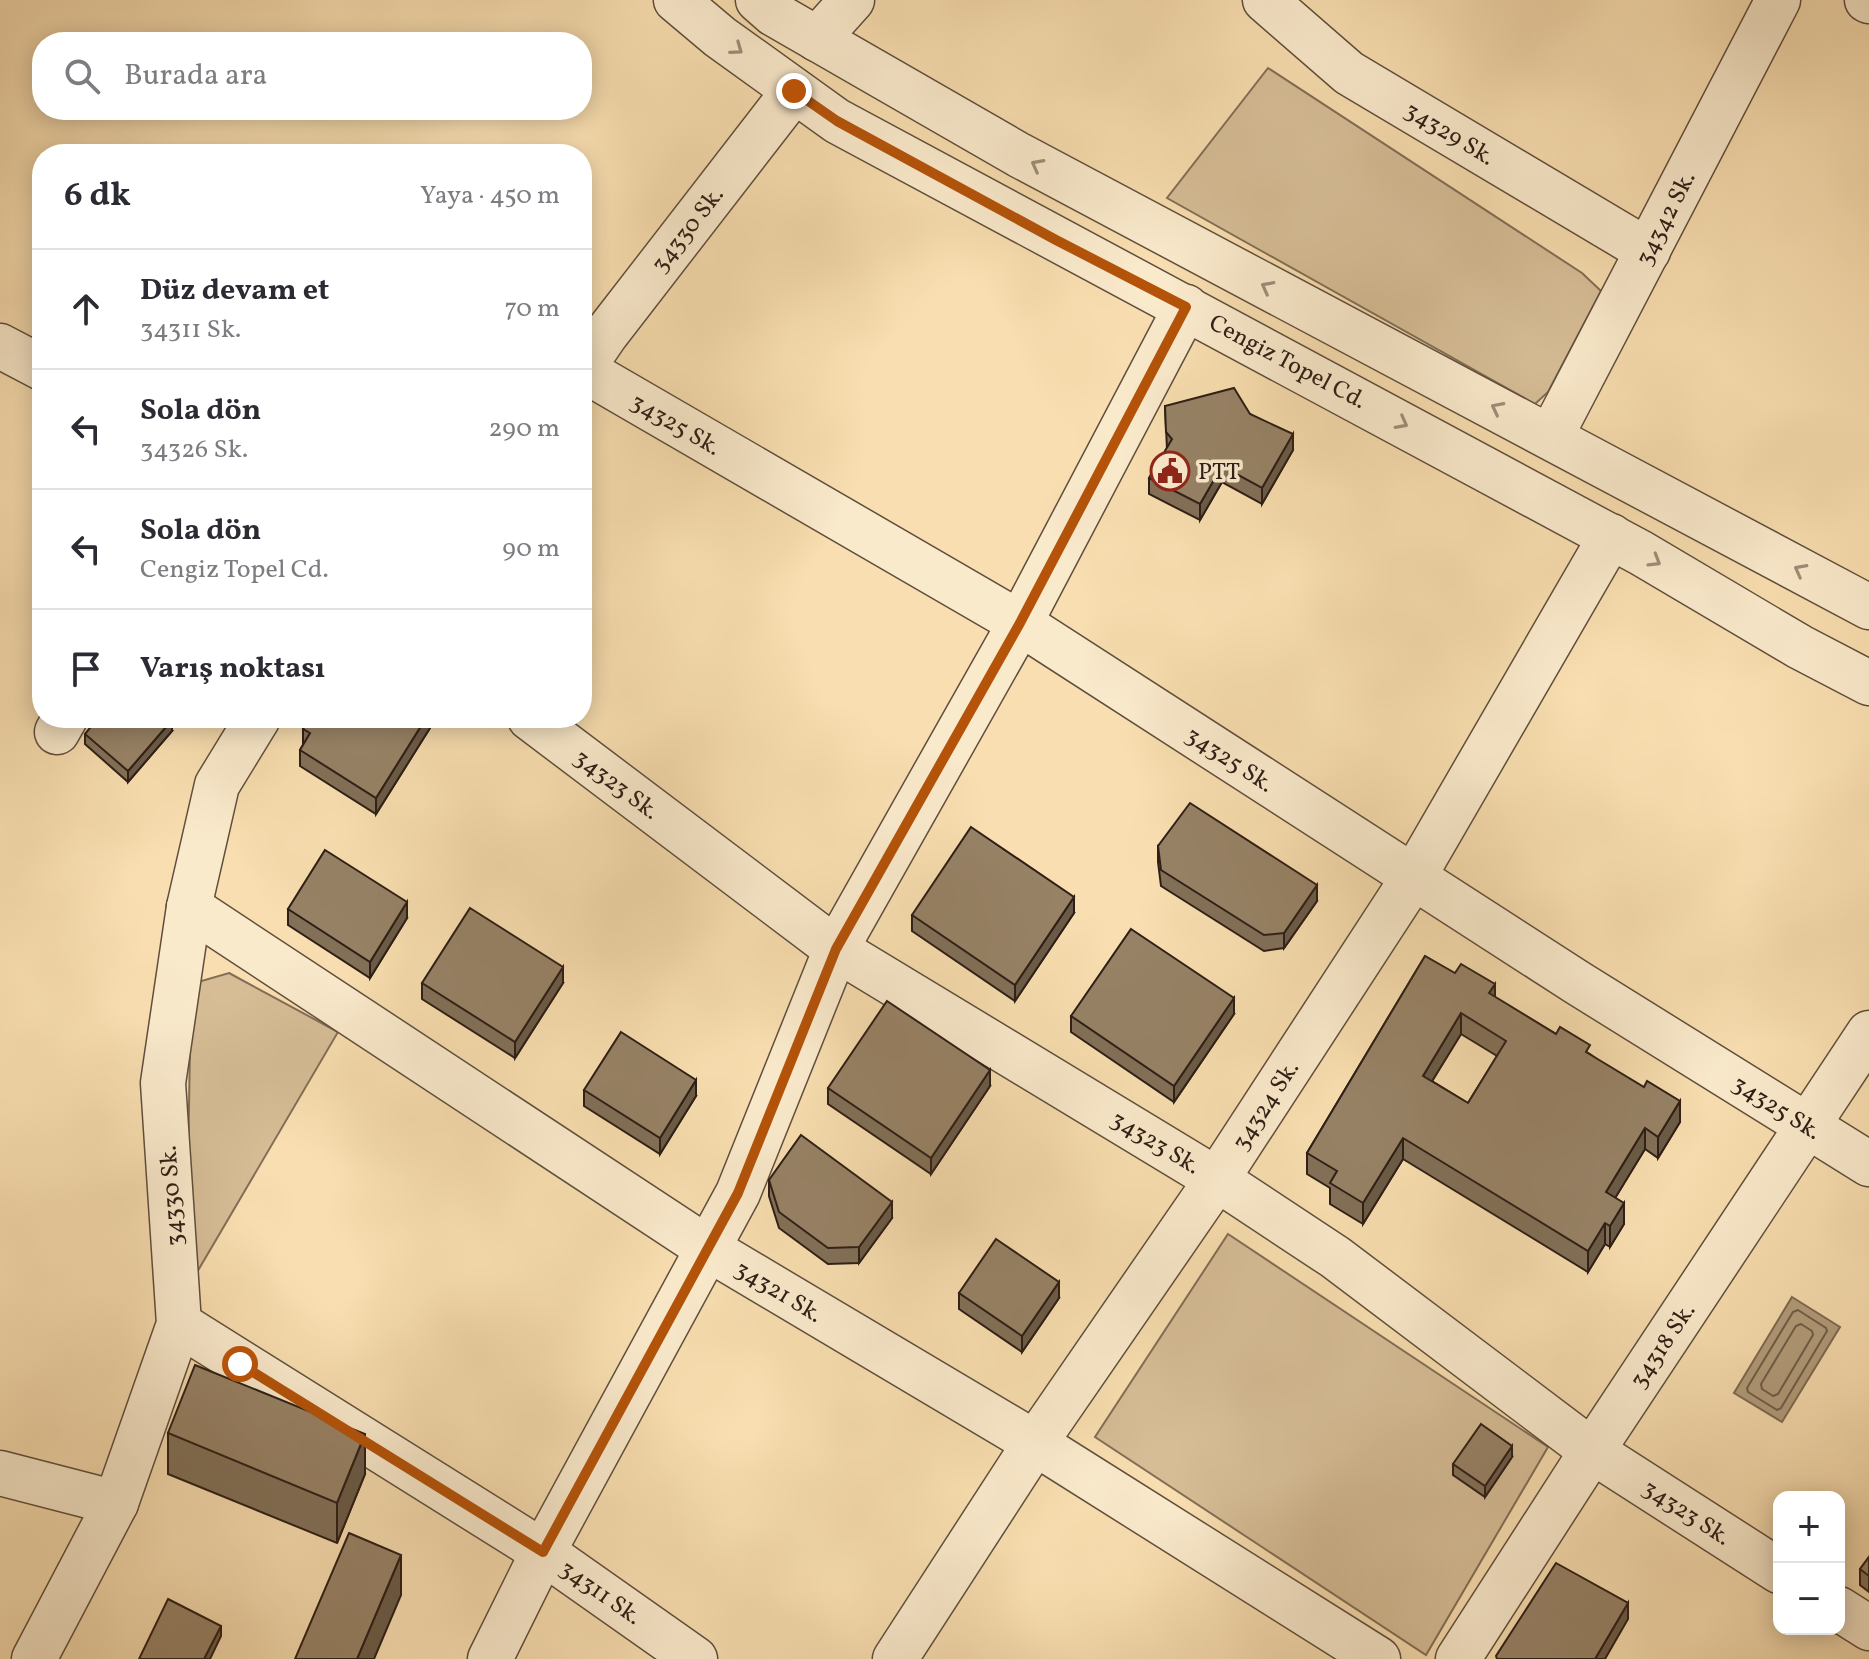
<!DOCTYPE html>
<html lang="tr">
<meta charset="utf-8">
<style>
:root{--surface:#fff;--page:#f7f7f7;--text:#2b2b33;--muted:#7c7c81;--line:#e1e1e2}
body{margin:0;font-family:Vollkorn,serif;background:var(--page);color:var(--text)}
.controls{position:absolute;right:24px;bottom:24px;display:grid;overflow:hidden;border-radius:16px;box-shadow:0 4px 20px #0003}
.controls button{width:72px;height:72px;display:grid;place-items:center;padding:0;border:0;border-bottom:2px solid var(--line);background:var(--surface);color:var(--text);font:40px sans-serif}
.stop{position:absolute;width:24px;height:24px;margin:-18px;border:6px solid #b45309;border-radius:50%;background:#fff}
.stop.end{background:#b45309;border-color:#fff;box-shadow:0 2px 8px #0008}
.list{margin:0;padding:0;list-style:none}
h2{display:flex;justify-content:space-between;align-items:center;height:104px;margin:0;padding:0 32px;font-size:34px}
h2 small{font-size:26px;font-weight:400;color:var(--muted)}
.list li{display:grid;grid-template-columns:52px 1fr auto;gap:24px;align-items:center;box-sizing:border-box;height:120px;padding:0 32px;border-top:2px solid var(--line)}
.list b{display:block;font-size:30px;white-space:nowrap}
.list p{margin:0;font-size:26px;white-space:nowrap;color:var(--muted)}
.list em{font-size:26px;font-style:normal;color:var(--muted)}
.icon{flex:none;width:44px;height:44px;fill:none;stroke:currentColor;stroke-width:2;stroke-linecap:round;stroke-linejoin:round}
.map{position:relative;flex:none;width:1869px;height:1659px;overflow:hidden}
.search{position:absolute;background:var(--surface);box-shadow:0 4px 20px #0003;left:32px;top:32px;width:560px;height:88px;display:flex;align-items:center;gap:20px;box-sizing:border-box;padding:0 28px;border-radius:32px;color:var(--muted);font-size:30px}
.panel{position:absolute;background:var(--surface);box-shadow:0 4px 20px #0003;left:32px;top:144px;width:560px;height:584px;border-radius:32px}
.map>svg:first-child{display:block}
.green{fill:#d6bd96;stroke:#826e56;stroke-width:2}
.water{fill:#b39d7c;stroke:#7e6a53;stroke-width:2}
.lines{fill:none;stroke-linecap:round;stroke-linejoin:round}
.shore{stroke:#705e49;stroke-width:2}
.minor-casing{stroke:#604e3c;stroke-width:47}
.minor{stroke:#faeacc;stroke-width:44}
.wall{fill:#827058;stroke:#2e1e16;stroke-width:2;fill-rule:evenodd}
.shaded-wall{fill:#6a5b47;stroke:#2e1e16;stroke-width:2}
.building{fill:#978266;stroke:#2e1e16;stroke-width:2;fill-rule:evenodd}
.oneway{stroke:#9e8e7a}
.route{stroke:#b45309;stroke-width:10}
.labels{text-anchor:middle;stroke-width:7;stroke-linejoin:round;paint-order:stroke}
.street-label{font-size:24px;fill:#2e1e16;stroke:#faeacc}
.poi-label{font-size:24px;fill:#2e1e16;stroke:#faeacc;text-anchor:start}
</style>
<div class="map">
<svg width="1869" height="1659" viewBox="0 0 1869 1659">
<rect width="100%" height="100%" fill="#f8deb0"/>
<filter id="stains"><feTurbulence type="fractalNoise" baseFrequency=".0025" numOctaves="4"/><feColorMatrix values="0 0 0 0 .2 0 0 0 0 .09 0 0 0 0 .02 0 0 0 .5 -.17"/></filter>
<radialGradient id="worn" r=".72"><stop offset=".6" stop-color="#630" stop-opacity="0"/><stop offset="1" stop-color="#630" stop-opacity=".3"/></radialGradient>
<g class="green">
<polygon points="1268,68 1582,273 1601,291 1548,392 1535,404 1167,198"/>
<polygon points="229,973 338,1032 186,1291 191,984"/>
<polygon points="1228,1234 1548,1447 1426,1655 1095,1437"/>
</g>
<polygon class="water" points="1792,1297 1840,1327 1782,1422 1734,1393"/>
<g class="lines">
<g class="shore">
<polygon points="1798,1310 1826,1328 1827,1331 1781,1408 1777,1410 1748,1392 1747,1388 1793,1312"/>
<polygon points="1801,1324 1812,1331 1813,1335 1778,1394 1773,1396 1762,1389 1761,1384 1796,1326"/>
</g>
<g class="minor-casing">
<g id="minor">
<polyline points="676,0 720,37 837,121 1641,553 1800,647 1869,683"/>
<polyline points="758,0 774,14 1019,155 1869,607"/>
<polyline points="1265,0 1349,73 1648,251"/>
<polyline points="1867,0 1869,1"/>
<polyline points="817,39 852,0"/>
<polyline points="0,346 42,368"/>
<polyline points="582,369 1020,623 1578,983 1869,1164"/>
<polyline points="582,369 606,334 794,91"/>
<polyline points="1551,436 1778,0"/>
<polyline points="530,718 836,949 1229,1187 1335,1257 1592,1451 1779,1571"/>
<polyline points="57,732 65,718"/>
<polyline points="189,907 707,1248 1035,1443 1378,1659"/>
<polyline points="179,1324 543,1552 695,1659"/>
<polyline points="0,1473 116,1503"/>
<polyline points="1839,1609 1869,1628"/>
<polyline points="34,1659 116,1503 179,1324 163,1083 189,907 217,785 258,718"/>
<polyline points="490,1659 543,1552 738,1193 836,949 1020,623 1186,307"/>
<polyline points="895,1659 1035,1443 1217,1179 1413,878 1611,536"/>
<polyline points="1458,1659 1592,1451 1869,1033"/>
</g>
</g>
<use href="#minor" class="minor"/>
</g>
<g class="wall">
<polygon points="1165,406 1250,414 1293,450 1262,504 1222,482 1200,520 1149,494 1149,478 1167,449"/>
<polygon points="430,718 430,728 376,814 300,766 300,750 303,745 303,729"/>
<polygon points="172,731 128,782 85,744 85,734"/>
<polygon points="1158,846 1317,901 1284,948 1264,951 1161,886 1158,862"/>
<polygon points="288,909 407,918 370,978 288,925"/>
<polygon points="1074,913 1015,1001 912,931 912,915"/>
<path d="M 1425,956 L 1590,1054 L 1680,1122 L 1658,1158 L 1645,1149 L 1615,1198 L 1624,1224 L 1610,1247 L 1605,1244 L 1588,1272 L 1403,1159 L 1363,1224 L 1330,1204 L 1330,1188 L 1307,1174 L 1307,1153 ZM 1461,1034 L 1497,1056 L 1468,1103 L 1432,1081 Z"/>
<polygon points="422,983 563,983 515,1058 422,999"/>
<polygon points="1234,1014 1174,1102 1071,1032 1071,1016"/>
<polygon points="990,1086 931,1174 828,1104 828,1088"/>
<polygon points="584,1090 696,1096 660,1154 584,1106"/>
<polygon points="769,1180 892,1218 859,1263 828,1264 779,1228 769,1196"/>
<polygon points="959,1293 1059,1298 1022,1352 959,1309"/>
<polygon points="168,1433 365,1474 337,1543 168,1474"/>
<polygon points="1512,1457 1485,1497 1453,1475 1453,1464"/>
<polygon points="1869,1557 1869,1592 1860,1585 1860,1569"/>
</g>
<g class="shaded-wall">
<polygon points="1293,434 1293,450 1262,504 1262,488"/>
<polygon points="1222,466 1222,482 1200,520 1200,504"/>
<polygon points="426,718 430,718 430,728 376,814 376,798"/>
<polygon points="172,720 172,731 128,782 128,771"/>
<polygon points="1317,885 1317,901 1284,948 1284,933"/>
<polygon points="1074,897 1074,913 1015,1001 1015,985"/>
<polygon points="407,902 407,918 370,978 370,962"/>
<polygon points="563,967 563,983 515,1058 515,1042"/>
<polygon points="1495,984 1495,1005 1489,993"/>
<polygon points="1234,998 1234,1014 1174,1102 1174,1086"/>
<polygon points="1461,1013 1461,1034 1423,1096 1423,1076"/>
<polygon points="990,1070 990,1086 931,1174 931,1158"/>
<polygon points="696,1080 696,1096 660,1154 660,1138"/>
<polygon points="1680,1101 1680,1122 1658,1158 1658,1137"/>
<polygon points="1645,1128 1645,1149 1606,1213 1606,1192"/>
<polygon points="1403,1138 1403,1159 1363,1224 1363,1203"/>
<polygon points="892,1202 892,1218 859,1263 859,1247"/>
<polygon points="1624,1203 1624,1224 1610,1247 1610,1226"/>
<polygon points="1605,1223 1605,1244 1588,1272 1588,1251"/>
<polygon points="1059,1282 1059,1298 1022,1352 1022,1336"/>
<polygon points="365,1434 365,1474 337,1543 337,1503"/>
<polygon points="1512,1446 1512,1457 1485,1497 1485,1486"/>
<polygon points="401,1555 401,1595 374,1659 357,1659"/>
<polygon points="1628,1603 1628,1619 1605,1659 1595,1659"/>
<polygon points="221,1626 221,1636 210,1659 204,1659"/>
</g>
<g class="building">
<polygon points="1234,388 1250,414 1293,434 1262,488 1222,466 1200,504 1149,478 1172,439 1166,432 1165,406"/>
<polygon points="98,718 170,718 172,720 128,771 85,734"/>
<polygon points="310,718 426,718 376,798 300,750 310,733 303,729"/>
<polygon points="1190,803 1317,885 1284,933 1264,935 1161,870 1158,846"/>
<polygon points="971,827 1074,897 1015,985 912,915"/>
<polygon points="325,850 407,902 370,962 288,909"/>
<polygon points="470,908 563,967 515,1042 422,983"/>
<polygon points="1131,929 1234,998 1174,1086 1071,1016"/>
<path d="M 1425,956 L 1455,973 L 1461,964 L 1495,984 L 1489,993 L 1556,1034 L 1560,1027 L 1590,1045 L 1586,1052 L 1644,1087 L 1647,1081 L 1680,1101 L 1658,1137 L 1645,1128 L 1606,1192 L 1624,1203 L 1610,1226 L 1605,1223 L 1588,1251 L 1403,1138 L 1363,1203 L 1330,1183 L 1337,1171 L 1307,1153 ZM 1461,1013 L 1506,1041 L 1468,1103 L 1423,1076 Z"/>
<polygon points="887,1001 990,1070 931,1158 828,1088"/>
<polygon points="621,1032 696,1080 660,1138 584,1090"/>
<polygon points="801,1135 892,1202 859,1247 828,1248 779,1212 769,1180"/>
<polygon points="996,1239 1059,1282 1022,1336 959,1293"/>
<polygon points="195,1365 365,1434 337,1503 168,1433"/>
<polygon points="1481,1424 1512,1446 1485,1486 1453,1464"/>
<polygon points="349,1533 401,1555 357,1659 295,1659"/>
<polygon points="1869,1557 1869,1576 1860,1569"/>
<polygon points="1556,1563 1628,1603 1595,1659 1497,1659 1496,1656"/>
<polygon points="168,1599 221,1626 204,1659 139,1659"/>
</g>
<defs><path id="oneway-chevron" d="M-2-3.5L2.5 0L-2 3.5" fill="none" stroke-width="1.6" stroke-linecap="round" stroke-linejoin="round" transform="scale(2)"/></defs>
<g class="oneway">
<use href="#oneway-chevron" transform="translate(737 49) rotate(36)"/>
<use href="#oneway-chevron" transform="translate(1037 165) rotate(-152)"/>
<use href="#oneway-chevron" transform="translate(1267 287) rotate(-152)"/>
<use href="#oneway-chevron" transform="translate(1497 408) rotate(-153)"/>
<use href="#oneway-chevron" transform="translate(1402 423) rotate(28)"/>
<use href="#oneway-chevron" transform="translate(1655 561) rotate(31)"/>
<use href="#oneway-chevron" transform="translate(1800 570) rotate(-152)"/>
</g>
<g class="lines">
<polyline class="route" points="240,1364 543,1552 738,1193 836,949 1020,623 1186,307 1056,240 837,121 794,91"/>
</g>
<defs>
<g id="civic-ring" transform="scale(2)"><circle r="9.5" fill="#faeacc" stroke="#8f2418" stroke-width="1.5"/><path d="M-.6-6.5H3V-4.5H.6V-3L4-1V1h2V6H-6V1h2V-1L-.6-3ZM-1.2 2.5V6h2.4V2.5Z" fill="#8f2418"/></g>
</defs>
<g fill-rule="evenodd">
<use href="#civic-ring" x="1170" y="471"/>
</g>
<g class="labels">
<g class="street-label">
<text transform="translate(1450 133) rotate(31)" y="8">34329 Sk.</text>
<text transform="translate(1665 218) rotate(-63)" y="8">34342 Sk.</text>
<text transform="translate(687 229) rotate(-52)" y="8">34330 Sk.</text>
<text transform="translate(1288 361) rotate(28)" y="8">Cengiz Topel Cd.</text>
<text transform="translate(676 424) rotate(30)" y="8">34325 Sk.</text>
<text transform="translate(1230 759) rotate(33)" y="8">34325 Sk.</text>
<text transform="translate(617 784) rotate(37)" y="8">34323 Sk.</text>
<text transform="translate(1265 1105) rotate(-57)" y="8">34324 Sk.</text>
<text transform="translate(1777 1107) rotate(32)" y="8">34325 Sk.</text>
<text transform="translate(1156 1142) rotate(31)" y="8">34323 Sk.</text>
<text transform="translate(171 1196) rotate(-94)" y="8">34330 Sk.</text>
<text transform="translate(779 1291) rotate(31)" y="8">34321 Sk.</text>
<text transform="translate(1662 1345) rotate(-56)" y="8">34318 Sk.</text>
<text transform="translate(1687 1512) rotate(33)" y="8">34323 Sk.</text>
<text transform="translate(601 1592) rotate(35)" y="8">34311 Sk.</text>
</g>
<g class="poi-label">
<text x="1198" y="479">PTT</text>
</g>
</g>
<rect width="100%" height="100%" filter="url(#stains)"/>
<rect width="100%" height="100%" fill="url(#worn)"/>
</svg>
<div class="controls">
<button>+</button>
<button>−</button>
</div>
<div class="stop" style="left:240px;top:1364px"></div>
<div class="stop end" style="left:794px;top:91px"></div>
<div class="search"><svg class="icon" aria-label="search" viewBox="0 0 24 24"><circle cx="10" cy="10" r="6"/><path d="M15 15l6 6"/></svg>Burada ara</div>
<section class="panel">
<h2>6 dk<small>Yaya · 450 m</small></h2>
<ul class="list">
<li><svg class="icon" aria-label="ahead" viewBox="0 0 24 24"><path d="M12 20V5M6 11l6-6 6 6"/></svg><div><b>Düz devam et</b><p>34311 Sk.</p></div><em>70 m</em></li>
<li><svg class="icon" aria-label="left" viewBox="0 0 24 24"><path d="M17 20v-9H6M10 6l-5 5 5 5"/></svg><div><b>Sola dön</b><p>34326 Sk.</p></div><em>290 m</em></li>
<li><svg class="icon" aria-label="left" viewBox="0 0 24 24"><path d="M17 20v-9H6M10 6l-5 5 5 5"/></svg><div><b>Sola dön</b><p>Cengiz Topel Cd.</p></div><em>90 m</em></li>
<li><svg class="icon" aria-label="arrive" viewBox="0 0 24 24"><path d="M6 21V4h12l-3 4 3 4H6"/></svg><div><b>Varış noktası</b></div></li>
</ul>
</section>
</div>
